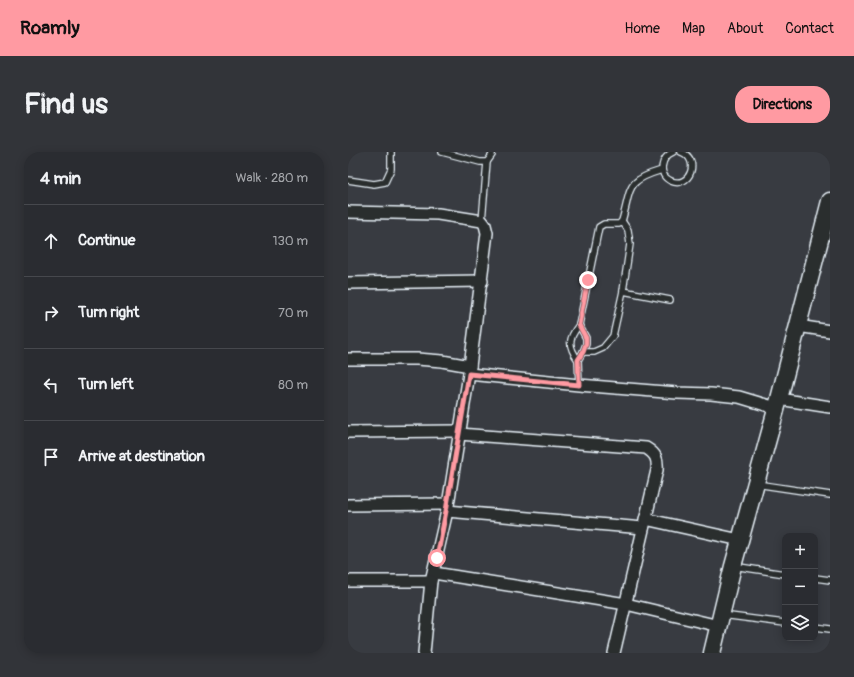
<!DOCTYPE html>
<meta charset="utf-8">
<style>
:root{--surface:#2a2c31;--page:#323439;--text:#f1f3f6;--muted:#a5a7ab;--line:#46484d;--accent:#ff9aa2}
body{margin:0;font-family:Pangolin,sans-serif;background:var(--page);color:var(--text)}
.controls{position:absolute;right:12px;bottom:12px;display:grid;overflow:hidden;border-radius:8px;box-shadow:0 2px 10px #0003}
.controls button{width:36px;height:36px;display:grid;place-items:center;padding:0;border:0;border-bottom:1px solid var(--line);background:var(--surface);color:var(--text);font:20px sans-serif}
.stop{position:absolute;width:12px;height:12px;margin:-9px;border:3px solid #ff9aa2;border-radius:50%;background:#fff}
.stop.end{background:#ff9aa2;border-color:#fff;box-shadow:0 1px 4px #0008}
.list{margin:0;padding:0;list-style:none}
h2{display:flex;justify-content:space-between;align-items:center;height:52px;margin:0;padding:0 16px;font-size:17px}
h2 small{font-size:13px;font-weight:400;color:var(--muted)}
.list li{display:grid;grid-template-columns:26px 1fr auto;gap:12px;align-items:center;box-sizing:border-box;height:72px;padding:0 16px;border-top:1px solid var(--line)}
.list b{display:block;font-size:15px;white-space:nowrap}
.list em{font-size:13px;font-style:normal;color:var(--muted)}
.icon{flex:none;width:22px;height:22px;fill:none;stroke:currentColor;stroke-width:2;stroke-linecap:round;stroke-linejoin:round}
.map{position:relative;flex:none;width:482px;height:501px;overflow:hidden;border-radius:16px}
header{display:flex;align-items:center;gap:24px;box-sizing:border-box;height:56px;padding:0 20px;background:var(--accent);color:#111}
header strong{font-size:19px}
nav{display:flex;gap:22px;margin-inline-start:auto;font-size:14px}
.intro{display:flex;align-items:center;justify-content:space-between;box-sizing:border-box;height:96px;padding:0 24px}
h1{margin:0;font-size:28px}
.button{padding:10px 18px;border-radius:16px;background:var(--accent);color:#111;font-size:14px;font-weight:700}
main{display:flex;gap:24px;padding:0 24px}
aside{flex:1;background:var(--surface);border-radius:16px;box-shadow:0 2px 10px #0003}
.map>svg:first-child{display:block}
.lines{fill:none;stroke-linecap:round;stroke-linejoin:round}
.lane-casing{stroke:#e8f1f8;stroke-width:8}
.street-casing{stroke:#e8f1f8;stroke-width:14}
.secondary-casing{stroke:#e8f1f8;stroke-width:19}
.lane{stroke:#2a2d2e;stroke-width:5.5}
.street{stroke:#2a2d2e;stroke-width:11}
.secondary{stroke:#2a2d2e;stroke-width:16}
.route{stroke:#ff9aa2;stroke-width:5}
</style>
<header>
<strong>Roamly</strong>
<nav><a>Home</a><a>Map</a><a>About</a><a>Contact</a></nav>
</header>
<div class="intro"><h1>Find us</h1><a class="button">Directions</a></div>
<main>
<aside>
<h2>4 min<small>Walk · 280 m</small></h2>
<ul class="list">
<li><svg class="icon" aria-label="ahead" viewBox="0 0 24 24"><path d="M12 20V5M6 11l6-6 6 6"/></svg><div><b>Continue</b></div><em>130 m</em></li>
<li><svg class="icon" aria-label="right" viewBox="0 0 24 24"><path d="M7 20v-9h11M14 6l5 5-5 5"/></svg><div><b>Turn right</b></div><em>70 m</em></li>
<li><svg class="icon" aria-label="left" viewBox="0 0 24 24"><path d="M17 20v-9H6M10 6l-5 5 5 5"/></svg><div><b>Turn left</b></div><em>80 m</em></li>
<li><svg class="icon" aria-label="arrive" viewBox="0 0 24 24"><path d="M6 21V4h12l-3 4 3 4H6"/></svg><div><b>Arrive at destination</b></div></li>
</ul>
</aside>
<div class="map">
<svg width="482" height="501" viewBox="0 0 482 501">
<rect width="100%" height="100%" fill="#383b41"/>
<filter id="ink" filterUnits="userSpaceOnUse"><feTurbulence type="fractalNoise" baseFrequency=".025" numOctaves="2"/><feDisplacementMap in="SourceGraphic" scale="8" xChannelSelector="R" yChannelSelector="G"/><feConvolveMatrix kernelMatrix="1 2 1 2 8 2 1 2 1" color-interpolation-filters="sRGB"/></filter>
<g filter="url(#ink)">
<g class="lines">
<g class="lane-casing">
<g id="lane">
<polyline points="94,0 132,10 139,10 144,3 144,0"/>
<path d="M 325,0 C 313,5 309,23 323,29 C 342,37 353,7 333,0"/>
<polyline points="0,28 26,32 37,30 43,17 43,0"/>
<polyline points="134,69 139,10"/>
<polyline points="275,139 322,148"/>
<polyline points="231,173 238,186 238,192 235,200 230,208 231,233"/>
<polyline points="235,200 246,200 255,196 265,184 275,139 282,92 280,78 274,69"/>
<path d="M 230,208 C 220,194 220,187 231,173 L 251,75 L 256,72 L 271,72 L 274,69 C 284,35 277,29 314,18"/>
<polyline points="408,332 482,343"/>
<polyline points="385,414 437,422"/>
<polyline points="467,426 482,428"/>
<polyline points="374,463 437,471"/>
<polyline points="467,475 482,477"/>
</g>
</g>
<g class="street-casing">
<g id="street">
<polyline points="0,60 90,62 134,69 137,73 139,81 121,222 99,359 83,429 76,501"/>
<polyline points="0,131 134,129"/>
<polyline points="450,174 482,179"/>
<polyline points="0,207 69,207 94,209 122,214"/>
<polyline points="121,222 231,233 329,241 363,242 391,245 428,256"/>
<polyline points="431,247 482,255"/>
<polyline points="0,280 111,279"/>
<path d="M 111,282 L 298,296 C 308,302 310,307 309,318 L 266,501"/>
<polyline points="0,353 100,352"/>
<polyline points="99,359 295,376"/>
<polyline points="297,367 392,388"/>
<polyline points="86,421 278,452 371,474"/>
<polyline points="0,429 83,429"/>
</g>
</g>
<g class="secondary-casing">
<polyline id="secondary" points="364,501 385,414 431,247 482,49"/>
</g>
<use href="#lane" class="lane"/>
<use href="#street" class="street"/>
<use href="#secondary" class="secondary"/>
</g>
</g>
<g class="lines" filter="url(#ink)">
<polyline class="route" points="89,406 98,359 121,222 231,233 230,208 235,200 238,192 238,186 231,173 240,128"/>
</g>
</svg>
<div class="controls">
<button>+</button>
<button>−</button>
<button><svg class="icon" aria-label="layers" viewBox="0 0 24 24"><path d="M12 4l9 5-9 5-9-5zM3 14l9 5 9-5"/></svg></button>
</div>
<div class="stop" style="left:89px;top:406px"></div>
<div class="stop end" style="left:240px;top:128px"></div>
</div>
</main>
